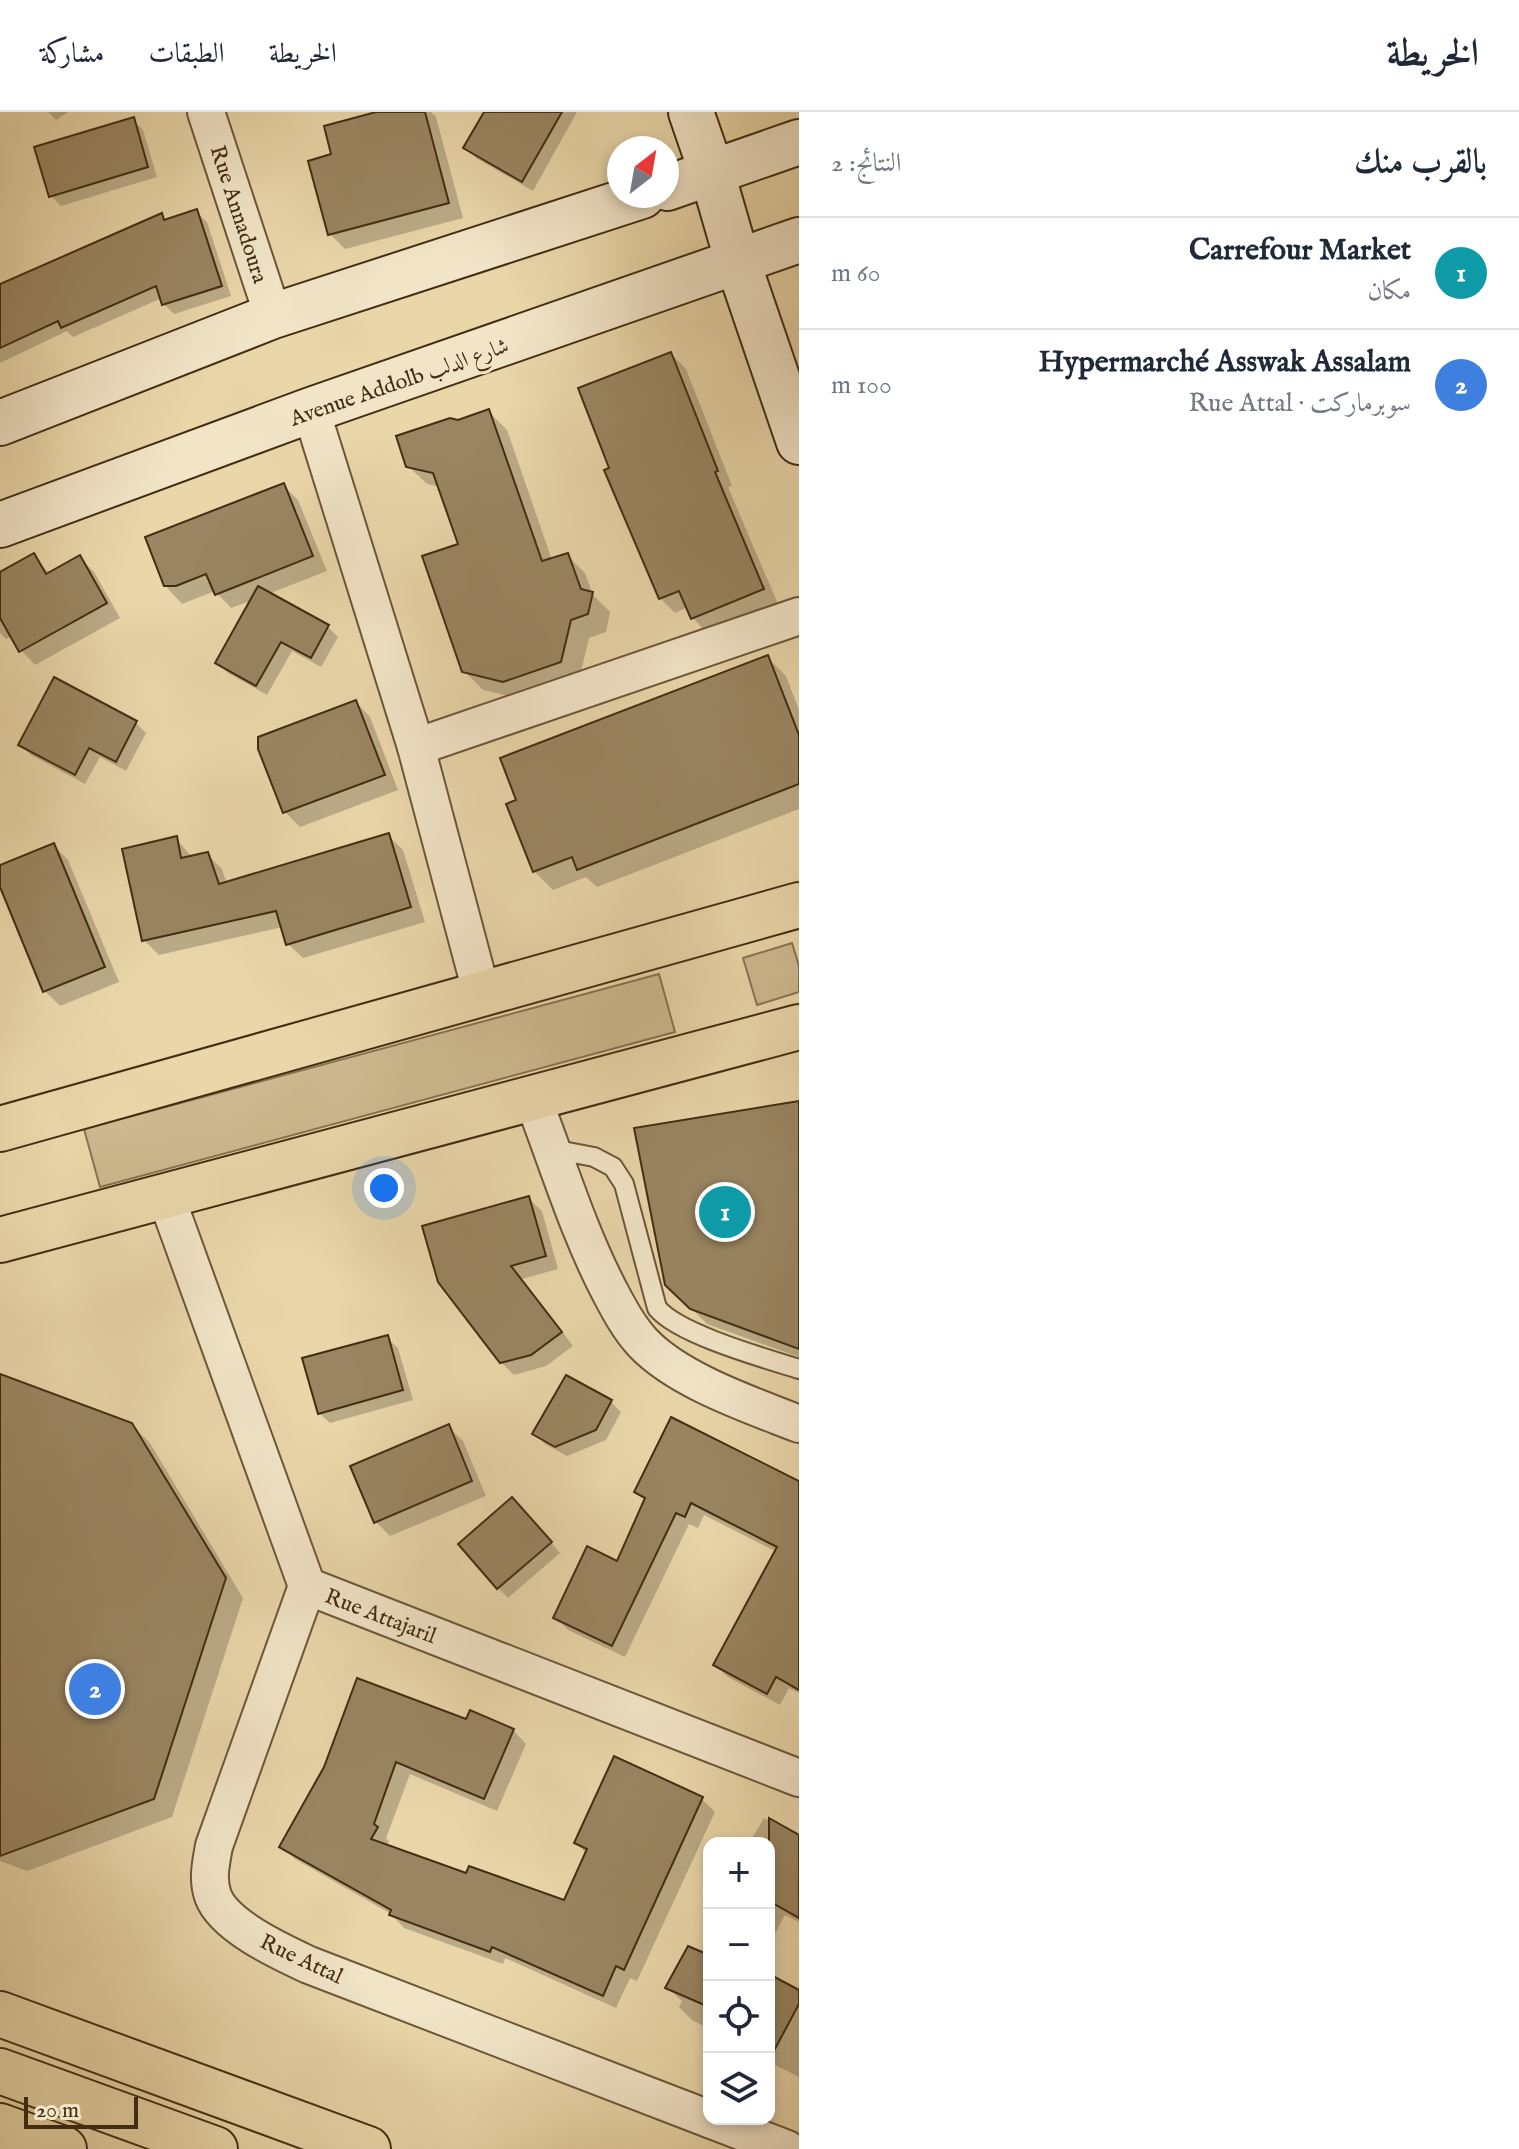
<!DOCTYPE html>
<html lang="ar">
<meta charset="utf-8">
<style>
:root{--surface:#fff;--page:#f6f6f7;--text:#1f2937;--muted:#747a83;--line:#e0e1e3;--accent:#8f2418}
body{margin:0;font-family:"IM FELL English",Amiri,serif;background:var(--page);color:var(--text);direction:rtl}
.controls{position:absolute;right:24px;bottom:24px;display:grid;overflow:hidden;border-radius:16px;box-shadow:0 4px 12px #0003}
.controls button{width:72px;height:72px;display:grid;place-items:center;padding:0;border:0;border-bottom:2px solid var(--line);background:var(--surface);color:var(--text);font:40px sans-serif}
.compass{position:absolute;left:607px;top:24px;width:72px;height:72px;border-radius:50%;background:var(--surface);box-shadow:0 4px 12px #0003;rotate:31deg}
.scale{position:absolute;left:24px;bottom:20px;width:114px;box-sizing:border-box;padding-left:8px;border:4px solid #422d12;border-top:0;font-size:22px;line-height:28px;white-space:nowrap;color:#422d12;-webkit-text-stroke:6px #f1e4c7;paint-order:stroke}
.you{position:absolute;left:384px;top:1076px;width:28px;height:28px;margin:-20px;border:6px solid #fff;border-radius:50%;background:#1a73e8;box-shadow:0 0 0 12px #1a73e833}
.badge{display:grid;place-items:center;width:52px;height:52px;border-radius:50%;background:var(--accent);color:#fff;font-size:26px;font-weight:700}
.pin{position:absolute;translate:-50% -50%;border:4px solid #fff;box-shadow:0 2px 8px #0006}
.list{margin:0;padding:0;list-style:none}
h2{display:flex;justify-content:space-between;align-items:center;height:104px;margin:0;padding:0 32px;font-size:34px}
h2 small{font-size:26px;font-weight:400;color:var(--muted)}
.list li{display:grid;grid-template-columns:52px 1fr auto;gap:24px;align-items:center;box-sizing:border-box;height:112px;padding:0 32px;border-top:2px solid var(--line)}
.list b{display:block;font-size:30px;white-space:nowrap}
.list p{margin:0;font-size:26px;white-space:nowrap;color:var(--muted)}
.list em{font-size:26px;font-style:normal;color:var(--muted)}
.icon{flex:none;width:44px;height:44px;fill:none;stroke:currentColor;stroke-width:2;stroke-linecap:round;stroke-linejoin:round}
.map{position:relative;flex:none;width:799px;height:2037px;overflow:hidden;direction:ltr}
header{display:flex;align-items:center;gap:48px;box-sizing:border-box;height:112px;padding:0 40px;background:var(--surface);border-bottom:2px solid var(--line)}
header strong{font-size:38px}
nav{display:flex;gap:44px;margin-inline-start:auto;font-size:28px}
main{display:flex}
aside{flex:1;background:var(--surface)}
.map>svg:first-child{display:block}
.green{fill:#cdb98f;stroke:#887350;stroke-width:2}
.shadow{fill:#0003}
.building{fill:#998561;stroke:#422d12;stroke-width:2}
.lines{fill:none;stroke-linecap:round;stroke-linejoin:round}
.lane-casing{stroke:#6c5738;stroke-width:22}
.street-casing{stroke:#6c5738;stroke-width:40}
.secondary-casing{stroke:#422d12;stroke-width:48}
.primary-casing{stroke:#422d12;stroke-width:48}
.highway-casing{stroke:#422d12;stroke-width:48}
.lane{stroke:#f1e4c7;stroke-width:18}
.street{stroke:#f1e4c7;stroke-width:36}
.secondary{stroke:#f1e4c7;stroke-width:44}
.primary{stroke:#e9d6a9;stroke-width:44}
.highway{stroke:#e9d6a9;stroke-width:44}
.labels{text-anchor:middle;stroke-width:6;stroke-linejoin:round;paint-order:stroke}
.street-label{font-size:22px;fill:#422d12;stroke:#f1e4c7}
</style>
<header>
<strong>الخريطة</strong>
<nav><a>الخريطة</a><a>الطبقات</a><a>مشاركة</a></nav>
</header>
<main>
<aside>
<h2>بالقرب منك<small>النتائج: 2</small></h2>
<ul class="list">
<li><span class="badge" style="background:#0f9aa8">1</span><div><b>Carrefour Market</b><p>مكان</p></div><em>60 m</em></li>
<li><span class="badge" style="background:#3f7fe0">2</span><div><b>Hypermarché Asswak Assalam</b><p>سوبرماركت · Rue Attal</p></div><em>100 m</em></li>
</ul>
</aside>
<div class="map">
<svg width="799" height="2037" viewBox="0 0 799 2037">
<rect width="100%" height="100%" fill="#e9d6a9"/>
<filter id="stains"><feTurbulence type="fractalNoise" baseFrequency=".0025" numOctaves="4"/><feColorMatrix values="0 0 0 0 .2 0 0 0 0 .09 0 0 0 0 .02 0 0 0 .5 -.17"/></filter>
<radialGradient id="worn" r=".72"><stop offset=".6" stop-color="#630" stop-opacity="0"/><stop offset="1" stop-color="#630" stop-opacity=".3"/></radialGradient>
<g class="green">
<polygon points="792,831 799,854 799,880 757,893 743,846"/>
<polygon points="659,862 675,920 100,1075 84,1017"/>
</g>
<g class="shadow">
<polygon points="48,0 68,0 56,8"/>
<polygon points="383,0 431,0 436,5 463,106 345,137 330,122 334,44"/>
<polygon points="486,0 577,0 533,79 476,46 466,36"/>
<polygon points="133,8 143,18 157,65 61,94 51,84"/>
<polygon points="196,100 207,110 231,184 174,202 164,192 162,186 73,225 67,219 0,251 0,174 161,103 167,109"/>
<polygon points="671,242 686,257 732,374 728,375 778,492 707,521 693,506 688,495 675,501 660,486 612,357"/>
<polygon points="489,300 507,318 552,448 567,443 585,461 593,483 610,500 606,520 589,526 579,568 522,587 483,578 464,559 460,434 440,375 427,372 408,354 458,310"/>
<polygon points="283,373 298,388 327,459 268,482 328,515 338,525 321,555 292,539 267,583 228,561 218,551 253,488 231,496 215,479 182,492 168,477 148,426"/>
<polygon points="33,444 50,462 79,445 94,460 120,506 35,553 21,538 12,524 6,527 0,521 0,462"/>
<polygon points="767,545 786,564 799,598 799,697 597,775 586,765 553,778 534,759"/>
<polygon points="55,568 136,611 146,621 126,659 100,645 85,672 31,643 20,632"/>
<polygon points="356,590 370,605 398,678 300,715 285,700 257,627"/>
<polygon points="388,723 403,738 425,810 303,846 288,832 283,815 159,843 144,828 176,727 192,745 207,742 222,757 227,772"/>
<polygon points="53,733 68,748 119,870 60,894 45,879 0,770 0,755"/>
<polygon points="799,991 799,1245 707,1212 667,1172"/>
<polygon points="528,1086 542,1099 558,1157 522,1167 573,1234 546,1254 514,1263 501,1250 440,1169"/>
<polygon points="387,1226 398,1236 413,1288 330,1311 319,1301"/>
<polygon points="0,1265 131,1312 150,1331 243,1486 172,1705 27,1759 0,1749"/>
<polygon points="611,1290 621,1300 606,1328 567,1344 545,1332 535,1321"/>
<polygon points="448,1315 463,1329 486,1384 390,1424 375,1409"/>
<polygon points="799,1372 799,1581 789,1576 780,1593 728,1565 715,1553 777,1440 704,1403 698,1416 689,1412 625,1545 568,1518 555,1505 618,1451 646,1389 636,1380"/>
<polygon points="523,1398 560,1441 508,1486 498,1476"/>
<polygon points="468,1610 513,1618 526,1632 497,1699 410,1662 386,1726 389,1729 387,1735 468,1764 565,1791 587,1742 576,1731 702,1687 715,1700 637,1869 630,1866 616,1896 505,1846 503,1852 404,1816 391,1802 295,1747 282,1734 326,1656"/>
<polygon points="764,1706 799,1726 799,1810 785,1803 769,1833 769,1731 749,1731"/>
<polygon points="709,1840 709,1917 692,1908 679,1895 682,1889 667,1875"/>
<polygon points="769,1864 799,1880 799,1965 769,1950"/>
</g>
<g class="building">
<polygon points="376,0 425,0 449,91 328,123 308,49 331,42 324,14"/>
<polygon points="484,0 562,0 522,70 463,36"/>
<polygon points="134,5 148,55 49,85 34,35"/>
<polygon points="197,97 222,174 162,193 156,174 61,216 58,209 0,236 0,172 162,101 164,108"/>
<polygon points="671,240 718,359 715,360 764,477 691,507 679,479 659,487 604,358 609,356 578,276"/>
<polygon points="489,297 542,449 568,441 581,477 593,480 588,502 571,508 561,550 503,570 462,560 422,444 458,432 433,361 406,355 396,324 450,306 458,308"/>
<polygon points="284,371 313,444 215,483 206,462 176,474 164,474 145,425"/>
<polygon points="34,441 46,462 80,443 107,491 19,540 0,506 0,460"/>
<polygon points="258,474 329,513 311,546 281,530 256,574 215,551"/>
<polygon points="768,543 799,623 799,672 577,758 572,745 533,760 506,692 516,688 500,646"/>
<polygon points="54,565 137,609 116,650 89,636 75,663 18,633"/>
<polygon points="356,588 385,663 283,701 258,637 258,625"/>
<polygon points="389,721 411,795 286,833 276,799 142,829 122,737 177,724 181,746 208,740 219,772"/>
<polygon points="54,731 105,855 43,880 0,775 0,753"/>
<polygon points="799,989 799,1237 690,1197 665,1173 634,1016"/>
<polygon points="529,1084 546,1144 511,1154 562,1220 531,1243 500,1251 438,1170 422,1114"/>
<polygon points="388,1223 403,1278 318,1302 302,1246"/>
<polygon points="0,1262 132,1311 226,1466 154,1687 0,1744"/>
<polygon points="566,1263 612,1288 596,1318 555,1335 532,1322"/>
<polygon points="671,1305 799,1369 799,1578 776,1565 767,1582 713,1553 777,1435 691,1391 685,1405 676,1401 612,1534 553,1506 587,1434 617,1449 645,1386 634,1380"/>
<polygon points="449,1312 472,1369 374,1411 350,1354"/>
<polygon points="512,1385 552,1430 497,1477 458,1432"/>
<polygon points="357,1566 466,1607 470,1598 514,1617 484,1687 396,1650 374,1712 378,1715 371,1727 466,1761 469,1754 564,1788 587,1737 574,1731 614,1644 703,1685 624,1858 616,1854 603,1884 492,1835 490,1840 389,1803 391,1798 279,1735 324,1655"/>
<polygon points="769,1706 799,1723 799,1806 769,1789"/>
<polygon points="688,1834 709,1843 709,1895 665,1876"/>
<polygon points="769,1862 799,1878 799,1892 769,1948"/>
</g>
<g class="lines">
<g class="lane-casing">
<path id="lane" d="M 552,1037 L 594,1045 L 613,1055 L 624,1072 L 657,1196 C 678,1222 764,1246 799,1257"/>
</g>
<g class="street-casing">
<g id="street">
<polyline points="206,0 273,204"/>
<polyline points="311,298 416,635 482,883"/>
<polyline points="416,635 799,504"/>
<path d="M 533,987 C 558,1052 578,1119 610,1180 C 619,1197 629,1216 643,1231 C 679,1269 751,1293 799,1312"/>
<polyline points="165,1082 307,1474 799,1666"/>
<path d="M 307,1474 L 214,1734 C 211,1751 207,1767 213,1784 C 224,1814 281,1840 309,1853 L 709,2007"/>
<polyline points="709,2007 787,2037"/>
</g>
</g>
<g class="secondary-casing">
<g id="secondary">
<polyline points="691,0 712,61 738,151 799,330"/>
<polyline points="667,76 799,30"/>
<polyline points="0,311 273,204 642,84"/>
<polyline points="0,413 311,298 799,128"/>
</g>
</g>
<g class="primary-casing">
<g id="primary">
<polyline points="0,1017 799,793"/>
<polyline points="0,1128 799,915"/>
</g>
</g>
<g class="highway-casing">
<g id="highway">
<polyline points="0,1902 368,2037"/>
<polyline points="0,1959 215,2037"/>
<polyline points="0,2014 64,2037"/>
</g>
</g>
<use href="#lane" class="lane"/>
<use href="#street" class="street"/>
<use href="#secondary" class="secondary"/>
<use href="#primary" class="primary"/>
<use href="#highway" class="highway"/>
</g>
<g class="labels">
<g class="street-label">
<text transform="translate(240 102) rotate(72)" y="8">Rue Annadoura</text>
<text transform="translate(399 269) rotate(-19)" y="8">Avenue Addolb شارع الدلب</text>
<text transform="translate(381 1503) rotate(21)" y="8">Rue Attajaril</text>
<text transform="translate(302 1846) rotate(25)" y="8">Rue Attal</text>
</g>
</g>
<rect width="100%" height="100%" filter="url(#stains)"/>
<rect width="100%" height="100%" fill="url(#worn)"/>
</svg>
<div class="controls">
<button>+</button>
<button>−</button>
<button><svg class="icon" aria-label="locate" viewBox="0 0 24 24"><circle cx="12" cy="12" r="6"/><path d="M12 2v4M12 18v4M2 12h4M18 12h4"/></svg></button>
<button><svg class="icon" aria-label="layers" viewBox="0 0 24 24"><path d="M12 4l9 5-9 5-9-5zM3 14l9 5 9-5"/></svg></button>
</div>
<svg class="compass" viewBox="-18 -18 36 36"><path d="M0-13l5 13h-10z" fill="#e53935"/><path d="M0 13l5-13h-10z" fill="#747a83"/></svg>
<div class="scale">20 m</div>
<div class="you"></div>
<div class="pin badge" style="left:725px;top:1100px;background:#0f9aa8">1</div>
<div class="pin badge" style="left:95px;top:1577px;background:#3f7fe0">2</div>
</div>
</main>
